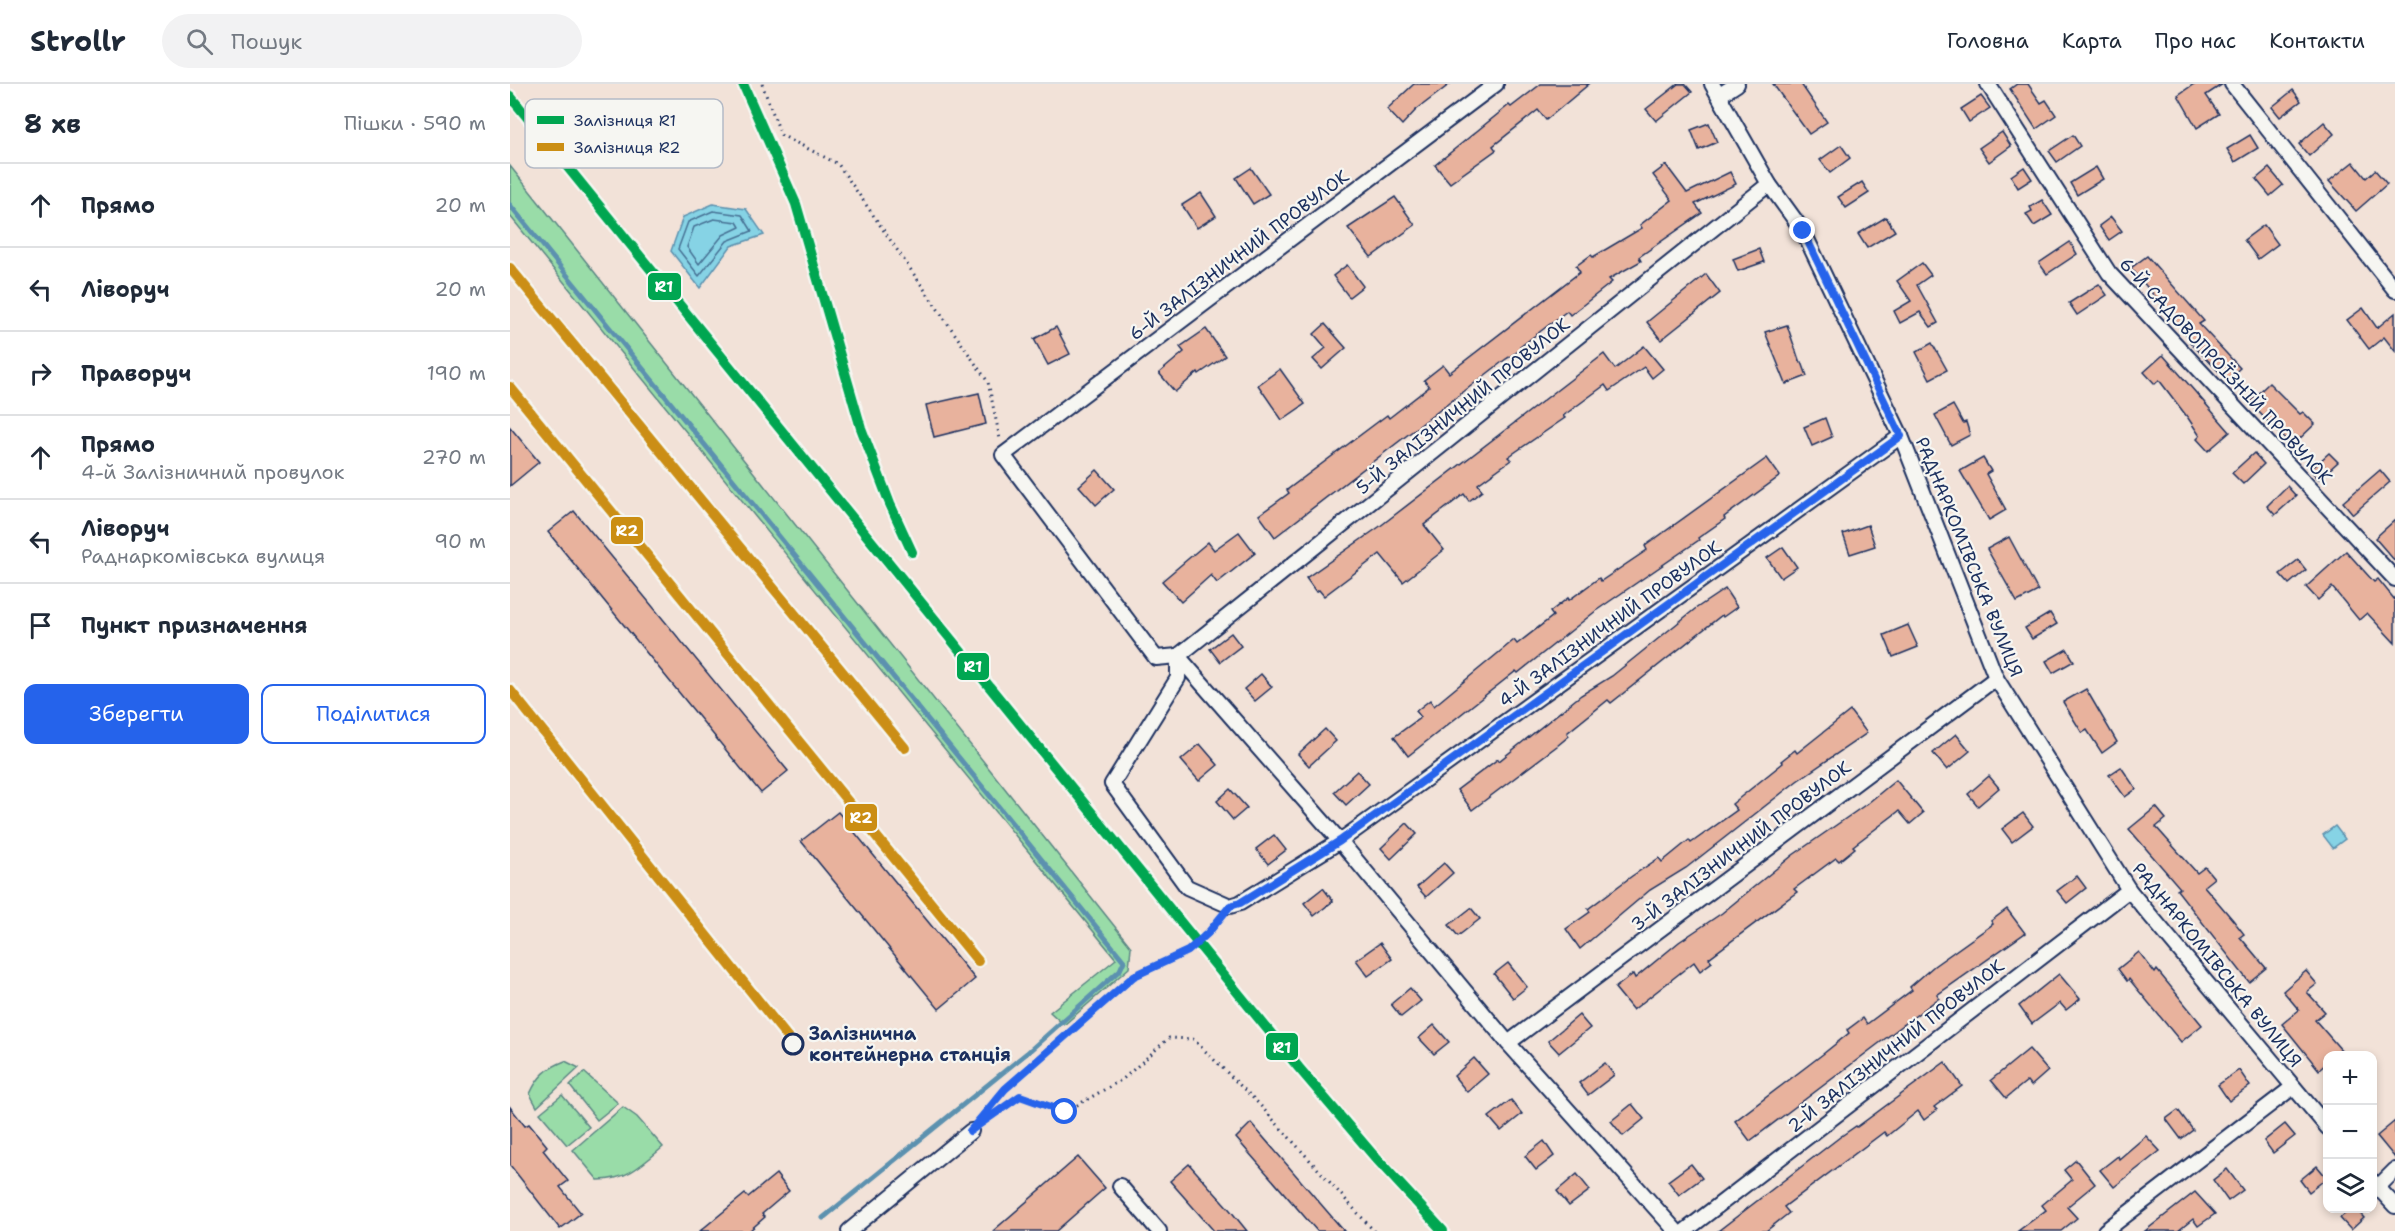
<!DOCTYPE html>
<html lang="uk">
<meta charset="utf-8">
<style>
:root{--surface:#fff;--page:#f2f2f3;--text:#1f2937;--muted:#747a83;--line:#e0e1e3;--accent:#2563eb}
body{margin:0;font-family:"Shantell Sans",sans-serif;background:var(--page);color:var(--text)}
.controls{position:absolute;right:18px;bottom:18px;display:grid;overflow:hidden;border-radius:12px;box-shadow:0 3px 9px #0003}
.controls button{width:54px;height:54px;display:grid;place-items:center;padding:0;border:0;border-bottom:2px solid var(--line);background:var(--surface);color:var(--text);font:30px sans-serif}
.stop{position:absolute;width:18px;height:18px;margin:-14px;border:4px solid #2563eb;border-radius:50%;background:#fff}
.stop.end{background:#2563eb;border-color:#fff;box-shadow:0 2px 6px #0008}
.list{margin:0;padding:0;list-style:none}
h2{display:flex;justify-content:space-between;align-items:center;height:78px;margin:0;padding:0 24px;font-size:26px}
h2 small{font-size:20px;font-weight:400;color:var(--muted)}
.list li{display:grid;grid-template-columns:39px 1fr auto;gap:18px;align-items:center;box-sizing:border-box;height:84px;padding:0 24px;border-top:2px solid var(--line)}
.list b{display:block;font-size:22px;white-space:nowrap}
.list p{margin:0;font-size:20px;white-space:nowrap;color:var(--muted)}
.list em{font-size:20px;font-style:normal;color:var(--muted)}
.actions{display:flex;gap:12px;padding:18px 24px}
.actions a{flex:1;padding:14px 0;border:2px solid var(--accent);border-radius:12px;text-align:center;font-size:21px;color:var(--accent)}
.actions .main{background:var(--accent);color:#fff}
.icon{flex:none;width:33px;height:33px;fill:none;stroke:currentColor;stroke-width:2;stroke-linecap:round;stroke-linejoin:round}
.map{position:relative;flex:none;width:1885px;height:1147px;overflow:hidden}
header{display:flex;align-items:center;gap:36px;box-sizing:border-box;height:84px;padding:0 30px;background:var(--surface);border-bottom:2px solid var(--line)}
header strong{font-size:28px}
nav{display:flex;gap:33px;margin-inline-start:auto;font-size:21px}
.search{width:420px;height:54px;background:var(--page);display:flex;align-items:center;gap:15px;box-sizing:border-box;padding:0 21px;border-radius:33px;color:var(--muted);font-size:22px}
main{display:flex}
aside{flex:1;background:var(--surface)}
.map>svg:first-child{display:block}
.green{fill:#99dca8;stroke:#5a8683;stroke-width:1.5}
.water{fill:#86d3e5;stroke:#5b91af;stroke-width:1.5}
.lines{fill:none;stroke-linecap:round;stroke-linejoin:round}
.shore{stroke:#467194;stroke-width:1.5}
.stream{stroke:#5b91af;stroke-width:5}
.building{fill:#e8b29d;stroke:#1b2f5e;stroke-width:1.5}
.minor-casing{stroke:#1b2f5e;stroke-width:18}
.path{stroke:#1b2f5e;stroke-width:3;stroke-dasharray:1.5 4.5;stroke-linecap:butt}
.minor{stroke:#f6f6f2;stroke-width:14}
.rail-1-casing{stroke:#f6f6f2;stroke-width:15}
.rail-2-casing{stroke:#f6f6f2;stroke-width:15}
.rail-1{stroke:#00a651;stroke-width:10}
.rail-2{stroke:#cb8e13;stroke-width:10}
.route{stroke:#2563eb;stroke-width:8}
.stop-dot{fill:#f6f6f2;stroke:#1b2f5e;stroke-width:3}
.labels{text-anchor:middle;stroke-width:4.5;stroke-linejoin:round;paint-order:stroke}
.street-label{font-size:18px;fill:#1b2f5e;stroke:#f6f6f2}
.stop-label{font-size:18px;font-weight:bold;fill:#1b2f5e;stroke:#f6f6f2;text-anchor:start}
.key{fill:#f6f6f2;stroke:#b4bac6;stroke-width:1.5}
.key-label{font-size:16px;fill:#1b2f5e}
.line-badge{stroke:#f6f6f2;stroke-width:2}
.badge-label{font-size:16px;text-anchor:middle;font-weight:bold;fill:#fff}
</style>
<header>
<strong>Strollr</strong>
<div class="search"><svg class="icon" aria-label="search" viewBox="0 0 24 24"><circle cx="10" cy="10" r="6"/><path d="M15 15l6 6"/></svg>Пошук</div>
<nav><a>Головна</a><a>Карта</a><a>Про нас</a><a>Контакти</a></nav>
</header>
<main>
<aside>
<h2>8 хв<small>Пішки · 590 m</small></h2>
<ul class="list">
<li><svg class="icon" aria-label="ahead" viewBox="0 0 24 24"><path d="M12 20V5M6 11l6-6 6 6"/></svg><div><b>Прямо</b></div><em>20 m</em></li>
<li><svg class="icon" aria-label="left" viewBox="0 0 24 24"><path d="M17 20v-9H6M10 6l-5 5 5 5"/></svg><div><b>Ліворуч</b></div><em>20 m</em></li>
<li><svg class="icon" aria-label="right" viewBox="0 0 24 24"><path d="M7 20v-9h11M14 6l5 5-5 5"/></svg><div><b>Праворуч</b></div><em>190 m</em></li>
<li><svg class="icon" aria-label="ahead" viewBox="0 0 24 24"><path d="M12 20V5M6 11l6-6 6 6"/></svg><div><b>Прямо</b><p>4-й Залізничний провулок</p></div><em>270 m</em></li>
<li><svg class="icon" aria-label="left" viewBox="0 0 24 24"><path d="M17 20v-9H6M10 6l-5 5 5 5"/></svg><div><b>Ліворуч</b><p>Раднаркомівська вулиця</p></div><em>90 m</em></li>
<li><svg class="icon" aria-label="arrive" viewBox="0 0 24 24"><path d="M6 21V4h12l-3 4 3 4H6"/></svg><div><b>Пункт призначення</b></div></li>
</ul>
<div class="actions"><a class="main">Зберегти</a><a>Поділитися</a></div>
</aside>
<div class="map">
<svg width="1885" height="1147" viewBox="0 0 1885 1147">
<rect width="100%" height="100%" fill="#f2e2d8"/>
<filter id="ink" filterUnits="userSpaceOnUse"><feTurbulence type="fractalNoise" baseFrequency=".0167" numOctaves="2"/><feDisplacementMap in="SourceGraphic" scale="12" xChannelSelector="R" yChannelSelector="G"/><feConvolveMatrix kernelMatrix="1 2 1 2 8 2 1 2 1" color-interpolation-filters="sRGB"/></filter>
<g filter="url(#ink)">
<g class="green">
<polygon points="0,82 621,863 619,884 554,941 540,928 606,875 0,132"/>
<path d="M 55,977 L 69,984 L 27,1023 L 20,1010 C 28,992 37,984 55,977 Z"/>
<polygon points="74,988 108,1019 87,1036 60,1002"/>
<polygon points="52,1011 79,1043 57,1061 30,1029"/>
<path d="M 113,1023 L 127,1033 L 153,1063 C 132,1081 117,1096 88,1096 L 63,1066 Z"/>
</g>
<g class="water">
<polygon points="203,120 236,125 254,151 221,162 190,204 161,167 173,133"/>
<polygon points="1825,742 1835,755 1823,764 1813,751"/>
</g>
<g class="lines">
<g class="shore">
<polygon points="203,127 232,131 242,147 217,157 189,192 168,165 178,138"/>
<polygon points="204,135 227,138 230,143 213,151 189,180 177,163 184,143"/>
</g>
<polyline class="stream" points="0,121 614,877 610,886 517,969 313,1134"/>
</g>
<g class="building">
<polygon points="904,0 940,0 906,26 892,41 877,25"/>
<polygon points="1031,0 1079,0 1036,36 1028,26 983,62 986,66 940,99 925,81 999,21 1001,23"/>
<polygon points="1168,0 1175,0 1182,8 1146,37 1136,25"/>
<polygon points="1263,0 1291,0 1317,38 1299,50"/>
<polygon points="1507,0 1518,0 1531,19 1536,16 1546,31 1526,45 1500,5"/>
<polygon points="1684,0 1713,0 1696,11 1709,30 1687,44 1668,11"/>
<polygon points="1783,6 1791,17 1770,33 1762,23"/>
<polygon points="1471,12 1480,24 1459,38 1451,25"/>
<polygon points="1814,38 1824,50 1799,72 1789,60"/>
<polygon points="1199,39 1207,58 1189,66 1181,46"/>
<polygon points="1492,48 1501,62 1479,78 1469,64"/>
<polygon points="1563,51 1570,62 1547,78 1539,67"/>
<polygon points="1740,51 1748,64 1725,78 1717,65"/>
<polygon points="1331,61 1340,74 1320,89 1310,76"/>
<polygon points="1843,78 1856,94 1865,86 1877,100 1846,127 1819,97"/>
<polygon points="1156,81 1177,109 1220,88 1226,100 1185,120 1192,129 1129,173 1131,177 1099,195 1102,198 1073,221 1060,231 1057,227 1010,263 1012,265 996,275 765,453 749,431 779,409 777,406 877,331 879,334 919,303 914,296 933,281 939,289 1070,188 1066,182 1081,171 1083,173 1132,144 1130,141 1162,116 1143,91"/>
<polygon points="1514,83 1522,95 1508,104 1501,92"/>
<polygon points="1586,83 1593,95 1567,111 1560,99"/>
<polygon points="741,84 759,110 743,120 726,94"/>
<polygon points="1759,84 1773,101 1760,112 1746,95"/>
<polygon points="1352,98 1359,109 1336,124 1328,113"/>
<polygon points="691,109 706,132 687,144 672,121"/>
<polygon points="885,113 905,141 861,173 838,144"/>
<polygon points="1532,116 1542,131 1524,142 1516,130 1522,127 1520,123"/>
<polygon points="1376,133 1385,147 1357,164 1348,150"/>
<polygon points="1601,133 1612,147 1599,156 1589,142"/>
<polygon points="1754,141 1768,160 1748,175 1734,156"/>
<polygon points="1560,158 1567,170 1537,190 1529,179"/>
<polygon points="1249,165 1254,178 1228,187 1223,175"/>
<polygon points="1637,172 1694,237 1689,240 1730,284 1717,296 1680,258 1682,257 1621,184"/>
<polygon points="1412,179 1421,191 1407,201 1428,239 1421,243 1410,228 1390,239 1384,227 1401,217 1387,197"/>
<polygon points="837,181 853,202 839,213 823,192"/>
<polygon points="1196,190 1210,209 1151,256 1137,238"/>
<polygon points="1589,200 1597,211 1567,231 1559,219"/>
<polygon points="1853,224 1867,244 1885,229 1885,267 1874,253 1859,265 1837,236"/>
<polygon points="815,240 836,264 812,285 803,275 816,264 804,250"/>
<polygon points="1277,241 1290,279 1292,278 1297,292 1276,300 1255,248"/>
<polygon points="546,243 560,270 538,281 524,255"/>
<polygon points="696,245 715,272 689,290 688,288 665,308 649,289 674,268 670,263"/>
<polygon points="1422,259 1437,286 1420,295 1406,268"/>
<polygon points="1134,262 1153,285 1142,294 1134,283 1099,307 1095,301 1053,332 1055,334 998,373 1001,376 968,400 972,407 959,417 954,410 914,441 934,466 893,498 870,470 814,512 809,506 806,508 796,494 869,443 1094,270 1105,285"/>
<polygon points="1653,271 1720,348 1698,367 1687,355 1690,352 1678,334 1649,296 1645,300 1634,288"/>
<polygon points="770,285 795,320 772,336 748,301"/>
<polygon points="1759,299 1790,330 1793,328 1805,340 1782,362 1739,318"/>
<polygon points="469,309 476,340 424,353 416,321"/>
<polygon points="1443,321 1453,339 1456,338 1460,351 1441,361 1425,331"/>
<polygon points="1315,334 1322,353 1302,362 1294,343"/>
<polygon points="0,343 29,378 0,402"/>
<polygon points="1744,369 1754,380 1733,400 1722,389"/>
<polygon points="1819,369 1828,378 1809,395 1800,386"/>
<polygon points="1257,374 1270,392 1214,433 1215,435 1188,454 1189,456 1087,526 1008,589 1006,587 898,672 884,653 911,633 906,627 920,616 924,622 1004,556 1007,560 1043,532 1040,528 1058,514 1059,516 1089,494 1091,497 1137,466 1135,462"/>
<polygon points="1473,374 1481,387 1476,390 1496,426 1479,436 1450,387"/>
<polygon points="587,386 604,405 586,421 569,402"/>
<polygon points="1870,386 1880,398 1843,430 1833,418"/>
<polygon points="1777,402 1786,412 1765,431 1757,422"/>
<polygon points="64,427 278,687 251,709 38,448"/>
<polygon points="1885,436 1885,477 1865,454"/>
<polygon points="1358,441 1365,462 1340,470 1333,450"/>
<polygon points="729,448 745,469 707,499 701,491 671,518 652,497 698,458 704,466"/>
<polygon points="1499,453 1528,507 1507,518 1477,465"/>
<polygon points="1273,463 1287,483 1271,494 1257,474"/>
<polygon points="1836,467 1864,498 1868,495 1885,516 1885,559 1857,529 1849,536 1822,503 1808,516 1796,503"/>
<polygon points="1788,476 1796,486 1779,500 1770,490"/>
<polygon points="1215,505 1227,523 1213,533 1212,531 1101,619 1098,616 1057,649 1059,652 1047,662 962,726 947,706 988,675 989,677 1071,611 1102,592 1185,525"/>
<polygon points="1540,529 1547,540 1522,555 1515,544"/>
<polygon points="1398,541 1408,563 1383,573 1374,551"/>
<polygon points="721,549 731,562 710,578 700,565"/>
<polygon points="1557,565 1564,577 1543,589 1536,577"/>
<polygon points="751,590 762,603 745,617 734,605"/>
<polygon points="1576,605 1607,658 1592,669 1577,646 1572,649 1553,618"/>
<polygon points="1340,627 1357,649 1287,697 1176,784 1140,806 1070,865 1056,845 1080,828 1078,825 1122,792 1149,774 1152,778 1179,756 1181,759 1227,726 1222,720 1273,679 1271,677 1285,666 1287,669"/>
<polygon points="815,645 826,657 799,682 788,670"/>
<polygon points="1446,650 1460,667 1437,686 1423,669"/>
<polygon points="690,660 708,681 689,697 671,676"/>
<polygon points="1611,683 1626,705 1615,713 1599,691"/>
<polygon points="847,687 859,700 836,721 824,708"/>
<polygon points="1479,692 1489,704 1468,722 1458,710"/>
<polygon points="1386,696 1413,729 1400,740 1389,727 1343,762 1345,764 1329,777 1326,774 1284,805 1287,808 1199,874 1202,878 1190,887 1184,878 1123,926 1105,904 1123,890 1125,894 1169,858 1212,829 1283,771 1358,719"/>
<polygon points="720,705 737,724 723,736 707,717"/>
<polygon points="1646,723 1656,735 1646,743 1687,789 1695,783 1704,794 1694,802 1723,836 1734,850 1730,853 1756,884 1739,898 1667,806 1670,804 1619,745"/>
<polygon points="328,728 465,895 429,925 291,757"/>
<polygon points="1513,729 1523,742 1502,758 1492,745"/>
<polygon points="897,739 907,750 881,775 871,764"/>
<polygon points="764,751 776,766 758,780 746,765"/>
<polygon points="934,779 943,789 916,813 907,803"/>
<polygon points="1567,792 1576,804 1557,819 1547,807"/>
<polygon points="813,804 823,817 804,832 794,819"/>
<polygon points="961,824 970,835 948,852 939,841"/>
<polygon points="1497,825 1515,849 1427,911 1429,914 1413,926 1240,1057 1225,1037 1313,970 1339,949 1337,946 1353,934 1357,940 1402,906 1400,903 1424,882 1483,840 1481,837"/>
<polygon points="870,859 882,875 858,892 846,876"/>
<polygon points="1629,868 1645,889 1647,886 1692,941 1671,958 1619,895 1617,897 1608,885"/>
<polygon points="998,879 1017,903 1003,914 984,890"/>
<polygon points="1796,887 1807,900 1797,908 1815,928 1805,936 1832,967 1826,972 1818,972 1818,978 1809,986 1772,940 1789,926 1773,907"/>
<polygon points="1549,890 1570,915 1556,926 1550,919 1522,940 1509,922"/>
<polygon points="900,904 911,917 891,933 881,920"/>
<polygon points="1069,931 1080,944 1049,969 1038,957"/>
<polygon points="924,941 939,958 924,970 909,954"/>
<polygon points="1519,965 1538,987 1521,1002 1517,997 1496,1014 1481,996"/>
<polygon points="964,974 978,990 957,1008 944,992"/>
<polygon points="1435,978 1452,1002 1424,1023 1427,1026 1414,1036 1408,1027 1377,1052 1374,1048 1274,1123 1279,1129 1256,1147 1208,1147 1330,1053 1346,1042 1347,1043"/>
<polygon points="1095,979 1104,991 1078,1011 1069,999"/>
<polygon points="1729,986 1740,1002 1719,1017 1708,1001"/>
<polygon points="1001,1016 1012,1030 991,1047 979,1033"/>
<polygon points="1122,1020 1134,1035 1113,1052 1101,1037"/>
<polygon points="0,1023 15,1042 19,1040 37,1062 33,1066 58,1097 50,1103 71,1129 50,1145 0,1081"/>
<polygon points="1668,1026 1683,1046 1671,1055 1656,1035"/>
<polygon points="1885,1037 1885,1074 1867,1052"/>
<polygon points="741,1039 834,1147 807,1147 726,1054"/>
<polygon points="1775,1040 1785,1052 1763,1069 1754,1057"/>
<polygon points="1636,1052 1650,1067 1604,1103 1590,1086 1608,1072 1609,1075"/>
<polygon points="1034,1057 1044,1072 1026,1086 1015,1072"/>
<polygon points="568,1073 595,1104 546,1147 483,1147"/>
<polygon points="1566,1076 1585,1100 1557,1123 1567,1134 1551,1147 1508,1147 1536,1126 1532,1121 1562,1096 1554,1086"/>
<polygon points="679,1080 720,1126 737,1147 704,1147 660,1097"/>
<polygon points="1181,1080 1192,1094 1169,1111 1158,1097"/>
<polygon points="1807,1082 1817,1094 1799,1108 1790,1096"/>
<polygon points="1717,1085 1733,1106 1718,1117 1703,1096"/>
<polygon points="266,1090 279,1107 252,1130 255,1133 239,1147 190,1147 235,1110 238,1113"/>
<polygon points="1067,1090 1080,1106 1059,1122 1047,1107"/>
<polygon points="1685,1108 1705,1130 1688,1142 1683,1135 1668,1147 1635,1147"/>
<polygon points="1841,1125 1846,1125 1854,1134 1841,1146 1830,1134"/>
</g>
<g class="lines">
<g class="minor-casing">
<g id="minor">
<polyline points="986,0 493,371 646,574 668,572 830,757 998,959 1166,1147"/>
<polyline points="1202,0 1259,100 1293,147 1391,352 1486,594 1619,806 1818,1044"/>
<polyline points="1478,0 1599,189 1885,495"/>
<polyline points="1722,0 1885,206"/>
<polyline points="1210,11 1227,0"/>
<polyline points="1259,100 668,572 668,594 602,700 677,803 720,822 730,819 830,757 1391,352"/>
<polyline points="998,959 1486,594"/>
<polyline points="1862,1097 1885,1122"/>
<polyline points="610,1102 649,1147"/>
<polyline points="1868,1103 1885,1086"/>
<polyline points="339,1147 461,1047"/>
<polyline points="1175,1147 1619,806"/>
<polyline points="1595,1147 1783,1003"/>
</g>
</g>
<g class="path">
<polyline points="252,0 271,51 328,80 478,298 490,355"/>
<polyline points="469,1037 494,1005 624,892 678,867 710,834"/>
<polyline points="472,1039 510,1012 555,1028 613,995 659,954 683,955 749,1020 864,1147"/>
</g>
<use href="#minor" class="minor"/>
<g class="rail-1-casing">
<g id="rail-1">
<polyline points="233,0 286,120 351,344 380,420 402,468"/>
<polyline points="0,12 789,984 864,1072 933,1147"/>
</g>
</g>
<g class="rail-2-casing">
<g id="rail-2">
<polyline points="0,184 395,664"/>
<polyline points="0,303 468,877"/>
<polyline points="0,606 283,960"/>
</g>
</g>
<use href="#rail-1" class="rail-1"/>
<use href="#rail-2" class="rail-2"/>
</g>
</g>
<g class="lines" filter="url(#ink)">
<polyline class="route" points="555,1028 510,1012 460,1047 495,1005 624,892 678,867 698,849 720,822 730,819 830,757 1391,352 1293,147"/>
</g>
<circle class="stop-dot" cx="283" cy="960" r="10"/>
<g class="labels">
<g class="street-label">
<text transform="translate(729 171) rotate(-37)" y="6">6-Й ЗАЛІЗНИЧНИЙ ПРОВУЛОК</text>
<text transform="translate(1716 287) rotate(47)" y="6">6-Й САДОВОПРОЇЗНІЙ ПРОВУЛОК</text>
<text transform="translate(953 322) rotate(-39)" y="6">5-Й ЗАЛІЗНИЧНИЙ ПРОВУЛОК</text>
<text transform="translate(1459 473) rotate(68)" y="6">РАДНАРКОМІВСЬКА ВУЛИЦЯ</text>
<text transform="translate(1100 540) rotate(-36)" y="6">4-Й ЗАЛІЗНИЧНИЙ ПРОВУЛОК</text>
<text transform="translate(1231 762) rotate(-37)" y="6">3-Й ЗАЛІЗНИЧНИЙ ПРОВУЛОК</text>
<text transform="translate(1707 881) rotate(51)" y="6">РАДНАРКОМІВСЬКА ВУЛИЦЯ</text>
<text transform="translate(1386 962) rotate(-38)" y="6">2-Й ЗАЛІЗНИЧНИЙ ПРОВУЛОК</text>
</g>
<g class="stop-label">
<text x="299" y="956">Залізнична<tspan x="299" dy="21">контейнерна станція</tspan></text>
</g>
</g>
<rect x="15" y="15" width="198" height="69" rx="9" class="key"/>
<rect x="27" y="32" width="27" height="8" fill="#00a651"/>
<rect x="27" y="59" width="27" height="8" fill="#cb8e13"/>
<g class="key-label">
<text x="64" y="42">Залізниця R1</text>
<text x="64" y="69">Залізниця R2</text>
</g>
<g class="line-badge">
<rect x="137" y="188" width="35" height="29" rx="6" fill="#00a651"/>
<rect x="100" y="432" width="34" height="29" rx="6" fill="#cb8e13"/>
<rect x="446" y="568" width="34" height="29" rx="6" fill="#00a651"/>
<rect x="334" y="719" width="34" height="29" rx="6" fill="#cb8e13"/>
<rect x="755" y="948" width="34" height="29" rx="6" fill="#00a651"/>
</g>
<g class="badge-label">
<text x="154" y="208">R1</text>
<text x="117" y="452">R2</text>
<text x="463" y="588">R1</text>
<text x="351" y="739">R2</text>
<text x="772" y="969">R1</text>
</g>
</svg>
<div class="controls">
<button>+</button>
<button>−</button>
<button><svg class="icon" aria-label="layers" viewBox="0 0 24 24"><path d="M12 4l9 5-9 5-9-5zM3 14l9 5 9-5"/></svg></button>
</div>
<div class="stop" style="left:555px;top:1028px"></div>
<div class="stop end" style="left:1293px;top:147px"></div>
</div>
</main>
